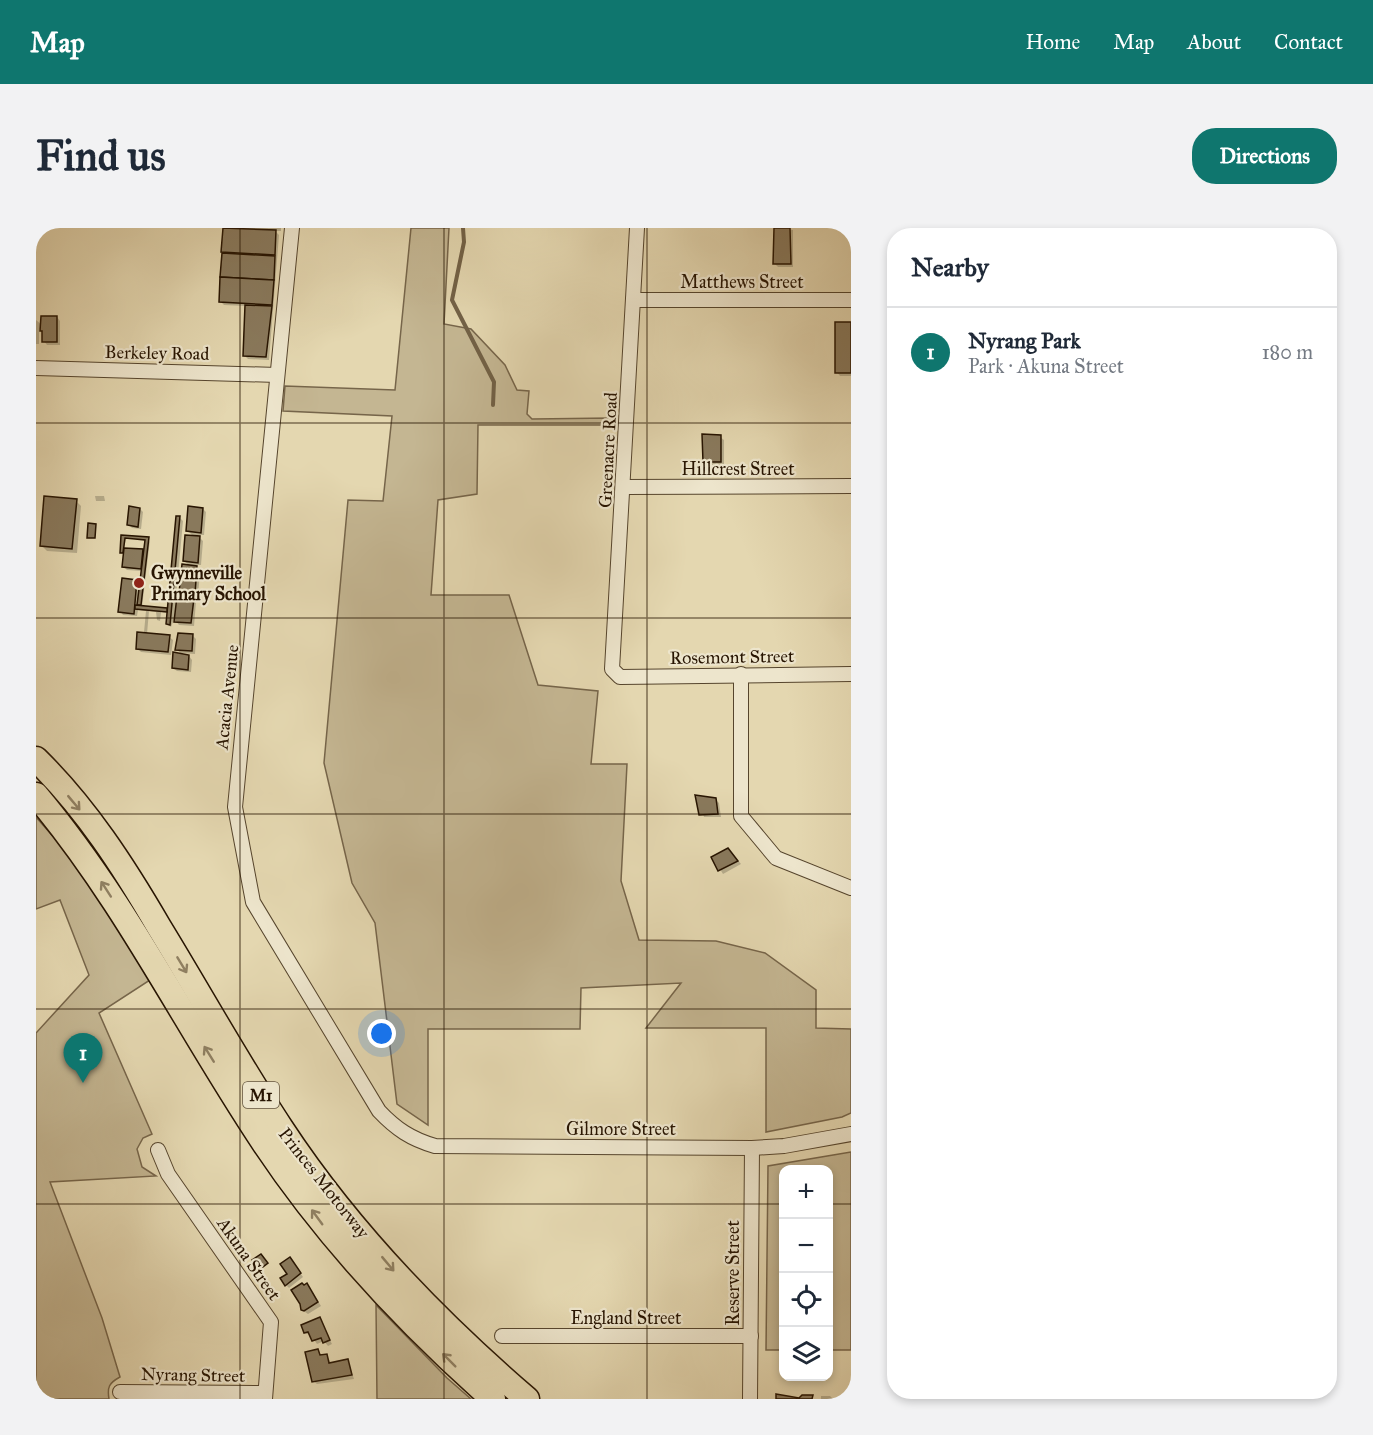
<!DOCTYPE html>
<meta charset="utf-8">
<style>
:root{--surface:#fff;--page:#f2f2f3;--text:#1f2937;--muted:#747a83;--line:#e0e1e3;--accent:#0f766e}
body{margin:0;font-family:"IM FELL Great Primer",serif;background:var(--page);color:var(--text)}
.controls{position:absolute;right:18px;bottom:18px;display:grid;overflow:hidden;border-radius:12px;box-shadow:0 3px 9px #0003}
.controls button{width:54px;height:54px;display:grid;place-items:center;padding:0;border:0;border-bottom:2px solid var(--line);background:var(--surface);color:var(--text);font:30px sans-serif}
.you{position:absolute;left:346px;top:806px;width:21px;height:21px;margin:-15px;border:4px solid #fff;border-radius:50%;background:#1a73e8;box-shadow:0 0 0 9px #1a73e833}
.badge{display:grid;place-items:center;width:39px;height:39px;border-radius:50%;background:var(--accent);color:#fff;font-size:20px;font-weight:700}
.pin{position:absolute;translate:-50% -50px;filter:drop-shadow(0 2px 3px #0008)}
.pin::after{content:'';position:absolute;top:32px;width:21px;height:18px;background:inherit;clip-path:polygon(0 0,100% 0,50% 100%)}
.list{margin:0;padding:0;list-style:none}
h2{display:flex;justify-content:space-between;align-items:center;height:78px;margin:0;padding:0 24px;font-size:26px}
h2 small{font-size:20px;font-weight:400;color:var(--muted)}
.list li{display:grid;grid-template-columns:39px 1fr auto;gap:18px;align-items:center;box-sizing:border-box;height:90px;padding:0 24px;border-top:2px solid var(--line)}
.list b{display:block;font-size:22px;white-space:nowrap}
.list p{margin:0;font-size:20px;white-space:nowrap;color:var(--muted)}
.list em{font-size:20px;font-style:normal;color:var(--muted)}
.icon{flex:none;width:33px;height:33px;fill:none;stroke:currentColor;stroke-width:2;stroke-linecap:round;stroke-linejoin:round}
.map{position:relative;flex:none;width:815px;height:1171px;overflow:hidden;border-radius:24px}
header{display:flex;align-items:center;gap:36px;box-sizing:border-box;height:84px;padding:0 30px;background:var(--accent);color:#fff}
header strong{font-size:28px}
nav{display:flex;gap:33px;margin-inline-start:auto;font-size:21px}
.intro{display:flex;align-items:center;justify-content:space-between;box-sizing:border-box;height:144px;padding:0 36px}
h1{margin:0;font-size:42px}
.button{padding:15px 27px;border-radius:24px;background:var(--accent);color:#fff;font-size:21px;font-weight:700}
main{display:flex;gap:36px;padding:0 36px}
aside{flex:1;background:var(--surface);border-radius:24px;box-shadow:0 3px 9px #0003}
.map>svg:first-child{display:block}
.green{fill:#c4b692;stroke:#76654a;stroke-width:1.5}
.shadow{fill:#0003}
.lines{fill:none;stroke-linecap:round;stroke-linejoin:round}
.stream{stroke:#726146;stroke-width:4}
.building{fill:#89795c;stroke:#271401;stroke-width:1.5}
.minor-casing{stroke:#56452d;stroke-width:16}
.motorway-casing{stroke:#271401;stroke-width:27}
.minor{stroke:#ede5cc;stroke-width:14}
.motorway{stroke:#e4d7b0;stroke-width:24}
.oneway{stroke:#8f7f61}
.grid{fill:none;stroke:#271401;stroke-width:1.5;stroke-opacity:0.55}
.poi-dot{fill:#8f2418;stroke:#ede5cc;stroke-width:2}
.labels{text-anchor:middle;stroke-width:4.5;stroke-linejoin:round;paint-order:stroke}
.shield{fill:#ede5cc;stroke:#62533e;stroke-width:1.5}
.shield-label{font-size:16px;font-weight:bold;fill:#271401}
.street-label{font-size:18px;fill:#271401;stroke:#ede5cc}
.poi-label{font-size:18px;font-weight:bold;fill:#271401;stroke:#ede5cc;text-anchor:start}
</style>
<header>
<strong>Map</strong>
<nav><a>Home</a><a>Map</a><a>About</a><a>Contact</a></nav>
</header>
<div class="intro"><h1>Find us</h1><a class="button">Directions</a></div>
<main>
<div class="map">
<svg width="815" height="1171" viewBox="0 0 815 1171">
<rect width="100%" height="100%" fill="#e4d7b0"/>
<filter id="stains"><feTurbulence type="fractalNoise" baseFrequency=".00333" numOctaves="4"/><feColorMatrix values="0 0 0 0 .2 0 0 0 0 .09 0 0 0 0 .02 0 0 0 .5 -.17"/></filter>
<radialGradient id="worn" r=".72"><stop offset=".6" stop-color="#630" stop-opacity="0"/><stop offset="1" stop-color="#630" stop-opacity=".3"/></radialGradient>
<g class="green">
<polygon points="375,0 413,0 408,96 435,101 469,137 481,162 493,163 491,186 496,191 575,190 574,197 442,197 441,266 402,272 395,367 473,367 502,457 562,463 555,536 591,536 585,653 603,712 680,713 729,725 780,762 780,800 815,801 815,885 806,889 730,904 730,800 610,800 645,755 545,760 544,801 392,801 392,897 361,876 339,695 316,655 288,535 312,272 347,273 356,188 247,183 249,158 359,162"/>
<path d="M 0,589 L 38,632 L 114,752 L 63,785 L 116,906 L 107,910 L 101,921 L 106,939 L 120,948 L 14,954 L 66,1090 L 84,1149 C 73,1155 71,1159 73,1171 L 0,1171 L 0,805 L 53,747 L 24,672 L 0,681 Z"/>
<polygon points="815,924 815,1122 793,1122 792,942 748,942 747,1122 730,1122 732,938"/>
<polygon points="340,1077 411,1150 435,1171 341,1171"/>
</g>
<g class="shadow">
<polygon points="188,0 245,0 245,3 239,3 243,7 233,132 212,131 208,127 210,78 188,77 184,73 190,26 187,23"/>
<polygon points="739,0 757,2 757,39 742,39 739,36"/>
<polygon points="21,89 24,93 24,117 11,117 8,113 8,106 3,101 3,116 0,116 0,92 6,97"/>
<polygon points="815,96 815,148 804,148 801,144"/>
<polygon points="684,209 688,212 688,237 672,237 668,234"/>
<polygon points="59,268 68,268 69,273 60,273"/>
<polygon points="40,273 45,278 41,325 11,323 5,317"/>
<polygon points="104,281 107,284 105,301 96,300 93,297"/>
<polygon points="167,281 170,284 168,307 161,307 167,313 165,337 158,337 164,343 162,369 154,368 160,374 158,398 143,397 138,391 135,399 131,396 132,385 125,384 124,393 121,392 120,384 113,383 111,406 108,404 110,383 102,382 101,388 87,387 84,383 101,353 104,356 106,343 91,342 88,339 89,326 85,324 87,308 90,310 88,321 109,325 114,312 106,379 132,383 144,290 147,293 140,369 151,370 145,364 155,339 148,333 158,309 152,303"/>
<polygon points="156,407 160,411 159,426 144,425 141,421"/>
<polygon points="133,409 137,412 135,427 105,424 101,420"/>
<polygon points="153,428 156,432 155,444 141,443 137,440"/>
<polygon points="661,568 679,571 683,575 685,589 668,589"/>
<polygon points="677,630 700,630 705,636 687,646"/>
<polygon points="257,1035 267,1049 253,1060 250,1057"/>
<polygon points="271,1056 285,1078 272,1086 266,1082 266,1075 268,1059"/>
<polygon points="283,1091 296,1116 292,1118 288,1113 281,1116 275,1107 269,1105"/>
<polygon points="282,1123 286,1128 290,1127 293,1131 295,1136 312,1133 318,1151 281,1156 277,1153"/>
<polygon points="785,1168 794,1168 797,1171 785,1171"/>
</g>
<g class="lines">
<polyline class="stream" points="427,0 428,14 416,72 458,154 457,177"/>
</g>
<g class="building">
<polygon points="187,0 240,2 239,27 185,24"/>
<polygon points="738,0 754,0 755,36 737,36"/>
<polygon points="186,25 239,28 238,52 184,49"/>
<polygon points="184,49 238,52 236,77 183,74"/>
<polygon points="209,77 236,78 230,129 207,128"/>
<polygon points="5,88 21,88 21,114 6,114 6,103 4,103"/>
<rect x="799" y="94" width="16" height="51"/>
<polygon points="666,206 685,207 685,234 667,234"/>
<polygon points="8,268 41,271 36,321 4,318"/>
<polygon points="93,278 104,280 102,299 91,297"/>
<polygon points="152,278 167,280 165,305 150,303"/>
<polygon points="140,288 144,288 134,397 130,396"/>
<polygon points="52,295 60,296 59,310 51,310"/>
<polygon points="85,307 113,309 105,377 101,377 109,312 89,310 87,325 84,325"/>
<polygon points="149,307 164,308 162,335 147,333"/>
<polygon points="88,320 107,321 105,341 86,339"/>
<polygon points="146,336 161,338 159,366 143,365"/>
<polygon points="86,350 101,352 98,386 82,384"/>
<polygon points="141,368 158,370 155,395 138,394"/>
<polygon points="99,377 131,380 131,384 99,381"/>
<polygon points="101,404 134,407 132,424 100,421"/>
<polygon points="142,405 157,406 156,423 139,422"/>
<polygon points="137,424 153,427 152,442 136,440"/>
<polygon points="659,567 680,570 682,586 663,587"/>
<polygon points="692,620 702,633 682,643 675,629"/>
<polygon points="225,1026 232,1035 223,1042 216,1032"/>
<polygon points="254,1029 265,1045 249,1058 244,1050 251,1046 244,1036"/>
<polygon points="266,1055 268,1057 271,1055 282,1074 268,1083 265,1082 264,1076 255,1062"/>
<polygon points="284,1089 294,1112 287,1115 285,1110 276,1113 272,1104 268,1105 265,1097"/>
<polygon points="282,1121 284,1127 291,1126 293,1135 312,1131 316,1147 276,1154 269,1124"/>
<polygon points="740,1166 763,1170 766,1167 777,1167 776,1171 740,1171"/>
</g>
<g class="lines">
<g class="minor-casing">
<g id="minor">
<path d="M 256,0 L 199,579 L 217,674 L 343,883 C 360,901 375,911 399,918 L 716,920 L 748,918 L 815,906"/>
<polyline points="601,0 576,441 584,449 815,446"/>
<polyline points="597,72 815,72"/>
<polyline points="0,140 241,147"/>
<polyline points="588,259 815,258"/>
<polyline points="705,446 705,588 740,630 815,660"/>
<polyline points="122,922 132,946 235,1094 229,1171"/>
<polyline points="466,1108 715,1108"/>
<polyline points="84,1164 229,1165"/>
<polyline points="714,1171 716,920"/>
</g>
</g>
<g class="motorway-casing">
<g id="motorway">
<path d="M 0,531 C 50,580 88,639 123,699 C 164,766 202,835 245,900 C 312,1002 399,1092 491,1171"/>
<path d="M 0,567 C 90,674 151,800 228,915 C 292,1011 371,1095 457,1171"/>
</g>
</g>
<use href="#minor" class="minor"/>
<use href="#motorway" class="motorway"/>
</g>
<defs><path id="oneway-shaft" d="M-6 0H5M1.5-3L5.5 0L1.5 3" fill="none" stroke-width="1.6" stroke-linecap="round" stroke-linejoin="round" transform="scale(1.5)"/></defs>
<g class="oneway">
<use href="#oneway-shaft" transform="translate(38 575) rotate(50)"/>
<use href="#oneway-shaft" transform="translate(70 661) rotate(-123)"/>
<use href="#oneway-shaft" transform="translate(146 737) rotate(59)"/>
<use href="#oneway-shaft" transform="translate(173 826) rotate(-122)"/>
<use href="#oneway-shaft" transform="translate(281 989) rotate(-126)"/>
<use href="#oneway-shaft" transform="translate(352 1036) rotate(50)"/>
<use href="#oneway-shaft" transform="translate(413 1132) rotate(-135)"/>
</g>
<path class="grid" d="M 204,0 L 204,1171M 408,0 L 408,1171M 611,0 L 611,1171M 0,195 L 815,195M 0,390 L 815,390M 0,586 L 815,586M 0,781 L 815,781M 0,976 L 748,976M 792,976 L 815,976"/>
<circle class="poi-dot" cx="103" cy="355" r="6"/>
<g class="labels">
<rect class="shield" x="207" y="854" width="36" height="26" rx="4.5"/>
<g class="shield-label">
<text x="225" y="873">M1</text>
</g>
<g class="street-label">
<text x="706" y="60">Matthews Street</text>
<text transform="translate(121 125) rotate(1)" y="6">Berkeley Road</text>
<text transform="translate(572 222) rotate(-87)" y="6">Greenacre Road</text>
<text x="702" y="247">Hillcrest Street</text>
<text transform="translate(696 429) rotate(-1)" y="6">Rosemont Street</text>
<text transform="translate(191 469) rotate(-84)" y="6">Acacia Avenue</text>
<text x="585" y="907">Gilmore Street</text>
<text transform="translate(288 955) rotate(52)" y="6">Princes Motorway</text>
<text transform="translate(213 1031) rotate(55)" y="6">Akuna Street</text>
<text transform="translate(697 1045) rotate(-90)" y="6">Reserve Street</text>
<text x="590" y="1096">England Street</text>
<text transform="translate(157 1147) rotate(1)" y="6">Nyrang Street</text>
</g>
<g class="poi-label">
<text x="115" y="351">Gwynneville<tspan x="115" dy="21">Primary School</tspan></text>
</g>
</g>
<rect width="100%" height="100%" filter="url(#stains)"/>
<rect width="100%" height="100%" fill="url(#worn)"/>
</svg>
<div class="controls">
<button>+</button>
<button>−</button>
<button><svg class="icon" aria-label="locate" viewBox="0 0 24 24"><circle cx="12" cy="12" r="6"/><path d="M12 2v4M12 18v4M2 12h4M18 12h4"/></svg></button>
<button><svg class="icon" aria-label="layers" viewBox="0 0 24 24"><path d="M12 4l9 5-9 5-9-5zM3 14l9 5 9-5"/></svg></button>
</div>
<div class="you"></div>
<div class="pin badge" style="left:47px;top:855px">1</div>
</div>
<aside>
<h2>Nearby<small></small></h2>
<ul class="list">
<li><span class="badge">1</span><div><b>Nyrang Park</b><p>Park · Akuna Street</p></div><em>180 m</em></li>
</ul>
</aside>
</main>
